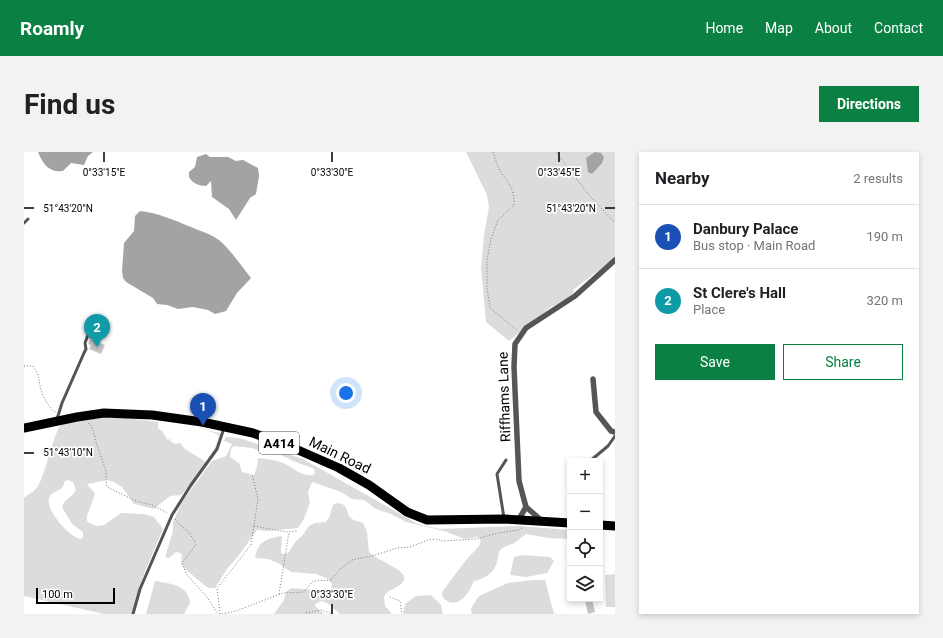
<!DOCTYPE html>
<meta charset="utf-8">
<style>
:root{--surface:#fff;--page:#f2f2f2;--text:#202124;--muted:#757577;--line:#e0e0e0;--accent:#0b8043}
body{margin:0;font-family:Roboto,sans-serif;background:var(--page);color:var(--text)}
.controls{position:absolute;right:12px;bottom:12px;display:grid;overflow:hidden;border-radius:0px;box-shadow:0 2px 6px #0003}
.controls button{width:36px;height:36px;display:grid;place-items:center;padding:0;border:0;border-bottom:1px solid var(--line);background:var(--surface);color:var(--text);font:20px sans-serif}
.scale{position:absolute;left:12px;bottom:10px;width:79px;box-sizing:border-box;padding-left:4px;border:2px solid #000;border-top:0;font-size:11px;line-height:14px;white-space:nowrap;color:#000;-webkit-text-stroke:3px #fff;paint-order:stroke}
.you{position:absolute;left:322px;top:241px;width:14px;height:14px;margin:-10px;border:3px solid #fff;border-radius:50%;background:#1a73e8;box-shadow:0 0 0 6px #1a73e833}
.badge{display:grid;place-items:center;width:26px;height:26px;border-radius:50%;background:var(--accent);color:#fff;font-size:13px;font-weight:700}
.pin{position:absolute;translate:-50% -33px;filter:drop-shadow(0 1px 2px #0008)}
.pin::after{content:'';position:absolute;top:21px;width:14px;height:12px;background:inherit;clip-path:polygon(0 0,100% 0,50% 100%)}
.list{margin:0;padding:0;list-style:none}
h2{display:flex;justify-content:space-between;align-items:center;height:52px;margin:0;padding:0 16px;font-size:17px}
h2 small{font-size:13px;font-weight:400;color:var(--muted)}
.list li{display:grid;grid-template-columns:26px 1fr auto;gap:12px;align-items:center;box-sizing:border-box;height:64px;padding:0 16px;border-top:1px solid var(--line)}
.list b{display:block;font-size:15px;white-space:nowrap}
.list p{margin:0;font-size:13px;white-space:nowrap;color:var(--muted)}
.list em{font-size:13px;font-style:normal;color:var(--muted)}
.actions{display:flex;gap:8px;padding:12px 16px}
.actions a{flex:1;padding:9px 0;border:1px solid var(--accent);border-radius:0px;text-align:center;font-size:14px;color:var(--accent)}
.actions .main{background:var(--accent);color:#fff}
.icon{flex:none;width:22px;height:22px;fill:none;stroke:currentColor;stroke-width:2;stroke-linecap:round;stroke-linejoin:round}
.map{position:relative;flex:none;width:591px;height:462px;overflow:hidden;border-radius:0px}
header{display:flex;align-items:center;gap:24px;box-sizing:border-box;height:56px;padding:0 20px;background:var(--accent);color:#fff}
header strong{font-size:19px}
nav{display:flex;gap:22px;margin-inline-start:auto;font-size:14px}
.intro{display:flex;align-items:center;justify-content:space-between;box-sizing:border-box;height:96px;padding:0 24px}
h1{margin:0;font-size:28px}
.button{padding:10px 18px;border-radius:0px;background:var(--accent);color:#fff;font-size:14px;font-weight:700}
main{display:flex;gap:24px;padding:0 24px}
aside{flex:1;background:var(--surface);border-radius:0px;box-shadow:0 2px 6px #0003}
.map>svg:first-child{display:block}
.green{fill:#dcdcdc;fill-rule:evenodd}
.water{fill:#a3a3a3}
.building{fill:#c4c4c4}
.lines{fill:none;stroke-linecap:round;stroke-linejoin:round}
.path{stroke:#777;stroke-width:1;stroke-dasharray:1 2;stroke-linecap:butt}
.lane{stroke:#555;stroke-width:3}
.street{stroke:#555;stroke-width:5.5}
.primary{stroke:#000;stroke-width:9}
.ticks{fill:none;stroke:#000;stroke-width:1.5}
.labels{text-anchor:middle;stroke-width:3.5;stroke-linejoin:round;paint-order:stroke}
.shield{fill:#fff;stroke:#4c4c4c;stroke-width:1}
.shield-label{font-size:13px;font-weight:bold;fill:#000}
.street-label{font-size:14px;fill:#000;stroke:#fff}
.ticks-label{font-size:10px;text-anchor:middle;fill:#000;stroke:#fff;stroke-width:3.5;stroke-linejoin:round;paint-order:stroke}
</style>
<header>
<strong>Roamly</strong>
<nav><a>Home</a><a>Map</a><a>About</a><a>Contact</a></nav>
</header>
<div class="intro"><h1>Find us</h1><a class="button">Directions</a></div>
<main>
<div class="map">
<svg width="591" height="462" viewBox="0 0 591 462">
<rect width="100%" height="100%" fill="#fff"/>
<g class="green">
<polygon points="442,0 591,0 591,106 549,138 550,140 543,147 527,155 485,189 462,170 457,116 460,83 465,55 463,43"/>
<path d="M 95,265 L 134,270 L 134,276 L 138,279 L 144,289 L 146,286 L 147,290 L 152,292 L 156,291 L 161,297 L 182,310 L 191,296 L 195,284 L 193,282 L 182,278 L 196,281 C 199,298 171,326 161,339 L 157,343 L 146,344 L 130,357 L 110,352 L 98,335 L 90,330 L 84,328 L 63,332 C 65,336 69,337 71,342 L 63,364 L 63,369 L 65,371 L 73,374 L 80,373 L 97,361 L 119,362 L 130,365 L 139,377 C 127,405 114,432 108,462 L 80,462 L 0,444 L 0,346 C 5,342 11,339 14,334 C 21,323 31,277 37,273 C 48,267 82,266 95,265 ZM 44,328 L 49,330 L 52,338 C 49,345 40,347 38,355 L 48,372 L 59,380 L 59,385 L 57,387 C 46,386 21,358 25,346 C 27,339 36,340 39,334 C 40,333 40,331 41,329 Z"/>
<path d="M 202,285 L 215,286 L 279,307 L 394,372 L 416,377 L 495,374 L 546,378 L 546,387 L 524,386 L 502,382 C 498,384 494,389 490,391 C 484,394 480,394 476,398 C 473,402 475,406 473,410 C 471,420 459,428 450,429 C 446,438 438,454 425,450 C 420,448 418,445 418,440 L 442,408 L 455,394 L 457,388 L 454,385 L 441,387 L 420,379 L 382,370 L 367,362 L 352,357 L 340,348 L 328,347 L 317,340 L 288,330 L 284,340 L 286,350 L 280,367 L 274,376 L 244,379 L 233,378 L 215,403 L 203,417 L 191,436 L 184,436 L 160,416 L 157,411 L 158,403 L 156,401 L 152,400 L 145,406 L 141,405 L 149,379 L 149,370 L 158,350 L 188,309 L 202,304 L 208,292 L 200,289 ZM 210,294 L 228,296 L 243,302 L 257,303 L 269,309 L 288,316 L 290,317 L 291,322 C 280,327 269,315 259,311 C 251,308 242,307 234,306 L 233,315 L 230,323 L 218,320 L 215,311 L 206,305 L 207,297 Z"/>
<path d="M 313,351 C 327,353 320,360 327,366 C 331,370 335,369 339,371 L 343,380 L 345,400 C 350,404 354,407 359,409 C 365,413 389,422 377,432 C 371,437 364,437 360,445 L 361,454 L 368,462 L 316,462 L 303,451 L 298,449 L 291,452 L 291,454 L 300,462 L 250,462 L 260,448 L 262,440 L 267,436 L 301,439 L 307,437 L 308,432 L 304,427 L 292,422 L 267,420 L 254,411 L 244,407 L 231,406 C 234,389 242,387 257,384 L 258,385 L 257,401 L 259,402 L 264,401 L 267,397 L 271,390 L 278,384 L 285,374 L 291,371 L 302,370 L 305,366 L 309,353 Z"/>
<polygon points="498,403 526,405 530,409 523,421 503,425 486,423 490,405"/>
<polygon points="591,422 591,455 582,455 581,423"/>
<polygon points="509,428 521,428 530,462 448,462 447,456 455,444 484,431"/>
<path d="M 131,429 C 146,432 164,432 166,451 L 160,462 L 122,462 Z"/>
<polygon points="407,443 417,453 419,462 379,462 381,452 392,444"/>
</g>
<g class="water">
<path d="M 14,0 L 69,0 L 64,4 L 60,13 L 47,11 L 39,19 C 25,21 19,12 14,0 Z"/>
<polygon points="571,0 577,1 580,5 578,11 568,22 564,20 562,6"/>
<path d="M 182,2 L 186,5 L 204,5 L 212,9 L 219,8 L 234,16 L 235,24 L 232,42 L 226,46 L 212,68 L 205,57 L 188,45 L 187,29 L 182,34 C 175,34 168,31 165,25 L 165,20 L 171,15 L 173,5 Z"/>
<path d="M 116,59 C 134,61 150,68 167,75 C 176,79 187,82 195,88 C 206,97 218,115 227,126 L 213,141 L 202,159 L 191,162 L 184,158 L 169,155 L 154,157 L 143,153 L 133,152 L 129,146 L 102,130 L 99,126 L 98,119 L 100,91 L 110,79 L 111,64 Z"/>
</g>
<g class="building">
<polygon points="66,187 81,193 77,202 65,197 67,193 64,192"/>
<polygon points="568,447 571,460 564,462 561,448"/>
</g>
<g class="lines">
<g class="path">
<path d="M 469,0 C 471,5 472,10 474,15 C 482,30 491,34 490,53 L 474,68 L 467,87 L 463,108 L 463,136 L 466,156 L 493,178"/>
<polyline points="532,0 565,43 591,71"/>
<path d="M 0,214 L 9,214 C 17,226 14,227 17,238 C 19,245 24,253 28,258 L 31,260"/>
<polyline points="64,271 68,275 72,290 82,319 82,328 83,335 112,349 128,353 144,361"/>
<polyline points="151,367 157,374 165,380 172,392 158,412 163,423 183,445 194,462"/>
<polyline points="230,374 262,380 273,379"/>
<polyline points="255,442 265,380"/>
<polyline points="366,445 376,449 378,462"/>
<polyline points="282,461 297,458 309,462"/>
<polyline points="196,462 193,436 227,393 234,347 228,322"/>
<polyline points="198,462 212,459 259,441 280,440 289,429 307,428 316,417 328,408 348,404 373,396 386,395 404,388 412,387 420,389 452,387 474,381 495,378 498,376"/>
</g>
<g class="lane">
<polyline points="0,71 4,67"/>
<polyline points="33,267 38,251 60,201 62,197 61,191 65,180"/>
<polyline points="566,309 584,294 591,284"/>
<polyline points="480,366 473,322 482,308"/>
<polyline points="109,462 116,437 148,363 167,333 193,297 200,276"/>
</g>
<g class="street">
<polyline points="569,227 572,260 587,279 591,280"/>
<polyline points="495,367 502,355"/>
<polyline points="517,368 502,355 495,329 490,215 491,192 502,176 551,144 591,108"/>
</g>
<g class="primary">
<polyline points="0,276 53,265 80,261 128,263 178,270 229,281 274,298 315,316 345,333 383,360 403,368 480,367 546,371"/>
<polyline points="576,373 591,374"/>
</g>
</g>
<path class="ticks" d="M 80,0 L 80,10M 308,0 L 308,10M 535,0 L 535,10M 0,56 L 10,56M 581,56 L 591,56M 0,301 L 10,301M 308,452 L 308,462"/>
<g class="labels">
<rect class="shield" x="235" y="280" width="40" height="22" rx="3"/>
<g class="shield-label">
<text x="255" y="296">A414</text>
</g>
<g class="street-label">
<text transform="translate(480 245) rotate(-92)" y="5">Riffhams Lane</text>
<text transform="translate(316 303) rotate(26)" y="5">Main Road</text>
</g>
</g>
<g class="ticks-label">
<text x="80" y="24">0°33'15"E</text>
<text x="308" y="24">0°33'30"E</text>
<text x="535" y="24">0°33'45"E</text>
<text x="44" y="60">51°43'20"N</text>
<text x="547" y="60">51°43'20"N</text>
<text x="44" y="304">51°43'10"N</text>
<text x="308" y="446">0°33'30"E</text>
</g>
</svg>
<div class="controls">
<button>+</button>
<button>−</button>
<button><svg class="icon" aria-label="locate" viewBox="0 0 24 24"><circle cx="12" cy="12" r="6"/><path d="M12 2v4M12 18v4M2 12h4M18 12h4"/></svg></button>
<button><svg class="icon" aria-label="layers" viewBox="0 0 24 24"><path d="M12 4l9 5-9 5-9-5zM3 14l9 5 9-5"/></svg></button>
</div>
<div class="scale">100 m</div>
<div class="you"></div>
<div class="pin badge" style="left:179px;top:274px;background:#1a4fb4">1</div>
<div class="pin badge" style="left:73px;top:195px;background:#0f9aa8">2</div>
</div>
<aside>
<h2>Nearby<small>2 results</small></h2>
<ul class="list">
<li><span class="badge" style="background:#1a4fb4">1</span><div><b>Danbury Palace</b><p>Bus stop · Main Road</p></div><em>190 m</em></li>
<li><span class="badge" style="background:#0f9aa8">2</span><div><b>St Clere's Hall</b><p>Place</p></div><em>320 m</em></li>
</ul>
<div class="actions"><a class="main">Save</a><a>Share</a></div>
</aside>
</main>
